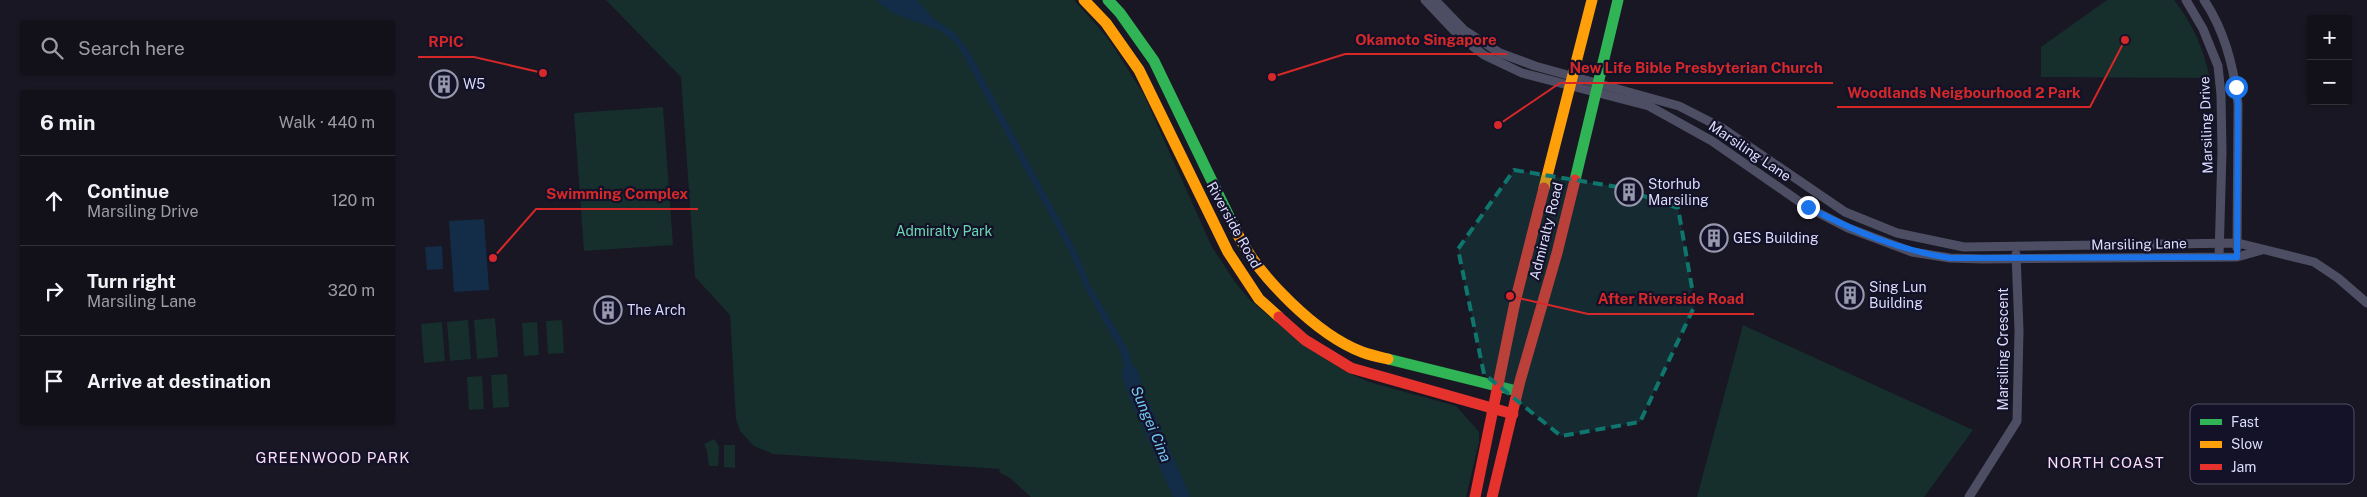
<!DOCTYPE html>
<meta charset="utf-8">
<style>
:root{--surface:#12111a;--page:#1f1f27;--text:#f1f3f6;--muted:#9c9da2;--line:#313139}
body{margin:0;font-family:"Public Sans",sans-serif;background:var(--page);color:var(--text)}
.controls{position:absolute;right:15px;top:15px;display:grid;overflow:hidden;border-radius:5px;box-shadow:0 1px 4px #0004}
.controls button{width:45px;height:45px;display:grid;place-items:center;padding:0;border:0;border-bottom:1px solid var(--line);background:var(--surface);color:var(--text);font:25px sans-serif}
.stop{position:absolute;width:15px;height:15px;margin:-11px;border:4px solid #1a73e8;border-radius:50%;background:#fff}
.stop.end{background:#1a73e8;border-color:#fff;box-shadow:0 1px 5px #0008}
.list{margin:0;padding:0;list-style:none}
h2{display:flex;justify-content:space-between;align-items:center;height:65px;margin:0;padding:0 20px;font-size:21px}
h2 small{font-size:16px;font-weight:400;color:var(--muted)}
.list li{display:grid;grid-template-columns:32px 1fr auto;gap:15px;align-items:center;box-sizing:border-box;height:90px;padding:0 20px;border-top:1px solid var(--line)}
.list b{display:block;font-size:19px;white-space:nowrap}
.list p{margin:0;font-size:16px;white-space:nowrap;color:var(--muted)}
.list em{font-size:16px;font-style:normal;color:var(--muted)}
.icon{flex:none;width:28px;height:28px;fill:none;stroke:currentColor;stroke-width:2;stroke-linecap:round;stroke-linejoin:round}
.map{position:relative;flex:none;width:2367px;height:497px;overflow:hidden}
.search{position:absolute;background:var(--surface);box-shadow:0 1px 4px #0004;left:20px;top:20px;width:375px;height:55px;display:flex;align-items:center;gap:12px;box-sizing:border-box;padding:0 18px;border-radius:5px;color:var(--muted);font-size:19px}
.panel{position:absolute;background:var(--surface);box-shadow:0 1px 4px #0004;left:20px;top:90px;width:375px;height:335px;border-radius:5px}
.map>svg:first-child{display:block}
.green{fill:#162e2c}
.water{fill:#132c47}
.lines{fill:none;stroke-linecap:round;stroke-linejoin:round}
.river{stroke:#132c47;stroke-width:16}
.street{stroke:#4d4e63;stroke-width:9}
.fast{stroke:#30b455;stroke-width:11}
.slow{stroke:#ff9f0a;stroke-width:11}
.jam{stroke:#e5322d;stroke-width:11}
.route{stroke:#1a73e8;stroke-width:6}
.marked{fill:#0f766e;fill-opacity:0.2;stroke:#0f766e;stroke-width:4;stroke-dasharray:10 6;stroke-linejoin:round}
.labels{text-anchor:middle;stroke-width:4.5;stroke-linejoin:round;paint-order:stroke}
.poi-label{font-size:14px;fill:#dcdcfc;stroke:#131228;text-anchor:start}
.street-label{font-size:14px;fill:#dcdcfc;stroke:#131228}
.park-label{font-size:14px;fill:#6cd8b1;stroke:#131228}
.water-label{font-size:15px;font-style:italic;fill:#72c7f4;stroke:#131228}
.neighbourhood-label{font-size:15px;letter-spacing:1px;fill:#fcdef5;stroke:#131228}
.key{fill:#131228;stroke:#4f4f68;stroke-width:1}
.key-label{font-size:14px;fill:#dcdcfc}
.leader{fill:none;stroke:#d62828;stroke-width:2}
.callout-dot{fill:#d62828;stroke:#131228;stroke-width:2}
.callout-label{font-size:15px;text-anchor:middle;font-weight:bold;fill:#d62828;stroke:#131228;stroke-width:4.5;stroke-linejoin:round;paint-order:stroke}
</style>
<div class="map">
<svg width="2367" height="497" viewBox="0 0 2367 497">
<rect width="100%" height="100%" fill="#181723"/>
<g class="green">
<polygon points="606,0 1074,0 1107,37 1143,93 1212,247 1235,282 1250,300 1305,346 1346,372 1369,382 1456,406 1474,426 1479,432 1479,442 1466,497 1031,497 1010,478 999,472 1000,469 773,454 754,446 740,431 736,419 730,315 695,277 681,77"/>
<path d="M 2107,0 L 2174,0 C 2193,24 2203,48 2210,78 L 2041,77 L 2041,47 Z"/>
<polygon points="663,107 673,245 584,251 574,113"/>
<polygon points="495,318 498,357 477,359 474,320"/>
<polygon points="468,320 471,359 450,361 447,322"/>
<polygon points="562,320 564,353 548,354 546,321"/>
<polygon points="442,322 445,361 424,363 421,324"/>
<polygon points="537,322 539,355 524,356 522,323"/>
<polygon points="1743,325 1973,430 1924,497 1697,497"/>
<polygon points="507,374 509,407 493,408 491,375"/>
<polygon points="482,376 484,409 469,410 467,377"/>
<polygon points="714,439 719,446 718,466 709,466 707,451 704,444"/>
<polygon points="724,445 735,445 735,468 724,467"/>
</g>
<g class="water">
<path d="M 876,0 L 917,0 L 934,19 L 955,33 L 970,53 L 1075,248 L 1090,285 L 1128,349 L 1140,392 L 1132,395 L 1120,351 L 1085,288 L 1069,251 L 958,46 C 951,39 945,33 936,29 C 915,20 893,17 876,0 Z"/>
<polygon points="484,219 489,290 454,292 449,221"/>
<polygon points="442,246 443,269 427,270 425,247"/>
</g>
<g class="lines">
<polyline class="river" points="1130,373 1136,393 1182,497"/>
<g class="street">
<polyline points="1425,0 1459,36 1484,55 1522,73 1649,106 1712,141 1807,207 1848,228 1912,252 1950,258 1983,259 2237,257 2262,250"/>
<polyline points="1435,0 1464,30 1500,53 1535,66 1679,106 1722,128 1845,212 1897,233 1964,247 2238,243 2314,262 2338,278 2367,303"/>
<polyline points="2186,0 2203,29 2218,66 2221,95 2222,152 2219,257"/>
<path d="M 2204,0 C 2225,31 2234,67 2238,104 L 2237,248"/>
<polyline points="1969,497 2017,421 2019,330 2016,254"/>
</g>
<g class="fast">
<polyline points="1108,0 1120,13 1154,61 1237,233"/>
<polyline points="1575,180 1618,0"/>
<polyline points="1388,359 1517,391"/>
</g>
<g class="slow">
<polyline points="1084,0 1106,23 1139,70 1228,252 1259,299 1279,317"/>
<polyline points="1544,188 1592,0"/>
<path d="M 1237,233 C 1258,276 1317,335 1362,352 C 1370,355 1379,357 1388,359"/>
</g>
<g class="jam">
<polyline points="1279,317 1305,340 1351,368 1513,414"/>
<polyline points="1475,497 1515,302 1544,188"/>
<polyline points="1492,497 1520,381 1557,253 1575,180"/>
</g>
</g>
<g class="lines">
<path class="route" d="M 1808,207 C 1854,231 1898,250 1950,258 L 2237,257 L 2238,104 L 2236,87"/>
</g>
<path class="marked" d="M 1514,170 L 1618,187 L 1678,208 L 1695,305 L 1640,422 L 1561,436 L 1484,374 L 1458,249 Z"/>
<defs>
<g id="building-ring" transform="scale(1.4375)"><circle r="9.5" fill="#131228" stroke="#9797b0" stroke-width="1.5"/><path d="M-4-6H4V6H1V3H-1V6H-4ZM-2.5-4.3h1.7v1.8h-1.7ZM.8-4.3h1.7v1.8H.8ZM-2.5-1h1.7V.8h-1.7ZM.8-1h1.7V.8H.8Z" fill="#9797b0"/></g>
</defs>
<g fill-rule="evenodd">
<use href="#building-ring" x="444" y="84"/>
<use href="#building-ring" x="1629" y="192"/>
<use href="#building-ring" x="1714" y="238"/>
<use href="#building-ring" x="1850" y="295"/>
<use href="#building-ring" x="608" y="310"/>
</g>
<g class="labels">
<g class="poi-label">
<text x="463" y="89">W5</text>
<text x="1648" y="189">Storhub<tspan x="1648" dy="16">Marsiling</tspan></text>
<text x="1733" y="243">GES Building</text>
<text x="1869" y="292">Sing Lun<tspan x="1869" dy="16">Building</tspan></text>
<text x="627" y="315">The Arch</text>
</g>
<g class="street-label">
<text transform="translate(2206 125) rotate(-92)" y="5">Marsiling Drive</text>
<text transform="translate(1750 151) rotate(34)" y="5">Marsiling Lane</text>
<text transform="translate(1234 225) rotate(61)" y="5">Riverside Road</text>
<text transform="translate(1546 231) rotate(-76)" y="5">Admiralty Road</text>
<text transform="translate(2139 244) rotate(-1)" y="5">Marsiling Lane</text>
<text transform="translate(2003 349) rotate(-90)" y="5">Marsiling Crescent</text>
</g>
<g class="park-label">
<text x="944" y="236">Admiralty Park</text>
</g>
<g class="water-label">
<text transform="translate(1151 424) rotate(67)" y="5">Sungei Cina</text>
</g>
<g class="neighbourhood-label">
<text x="333" y="463">GREENWOOD PARK</text>
<text x="2106" y="468">NORTH COAST</text>
</g>
</g>
<rect x="2190" y="404" width="164" height="80" rx="8" class="key"/>
<rect x="2200" y="419" width="22" height="6" fill="#30b455"/>
<rect x="2200" y="441" width="22" height="7" fill="#ff9f0a"/>
<rect x="2200" y="464" width="22" height="6" fill="#e5322d"/>
<g class="key-label">
<text x="2231" y="427">Fast</text>
<text x="2231" y="449">Slow</text>
<text x="2231" y="472">Jam</text>
</g>
<path class="leader" d="M1272 77L1345 54H1507M543 73L474 57H418M1498 125L1560 83H1833M2125 40L2090 107H1837M493 258L536 209H698M1510 296L1588 314H1754"/>
<g class="callout-dot">
<circle cx="1272" cy="77" r="5"/>
<circle cx="543" cy="73" r="5"/>
<circle cx="1498" cy="125" r="5"/>
<circle cx="2125" cy="40" r="5"/>
<circle cx="493" cy="258" r="5"/>
<circle cx="1510" cy="296" r="5"/>
</g>
<g class="callout-label">
<text x="1426" y="45">Okamoto Singapore</text>
<text x="446" y="47">RPIC</text>
<text x="1696" y="73">New Life Bible Presbyterian Church</text>
<text x="1964" y="98">Woodlands Neigbourhood 2 Park</text>
<text x="617" y="199">Swimming Complex</text>
<text x="1671" y="304">After Riverside Road</text>
</g>
</svg>
<div class="controls">
<button>+</button>
<button>−</button>
</div>
<div class="stop" style="left:2236px;top:87px"></div>
<div class="stop end" style="left:1808px;top:207px"></div>
<div class="search"><svg class="icon" aria-label="search" viewBox="0 0 24 24"><circle cx="10" cy="10" r="6"/><path d="M15 15l6 6"/></svg>Search here</div>
<section class="panel">
<h2>6 min<small>Walk · 440 m</small></h2>
<ul class="list">
<li><svg class="icon" aria-label="ahead" viewBox="0 0 24 24"><path d="M12 20V5M6 11l6-6 6 6"/></svg><div><b>Continue</b><p>Marsiling Drive</p></div><em>120 m</em></li>
<li><svg class="icon" aria-label="right" viewBox="0 0 24 24"><path d="M7 20v-9h11M14 6l5 5-5 5"/></svg><div><b>Turn right</b><p>Marsiling Lane</p></div><em>320 m</em></li>
<li><svg class="icon" aria-label="arrive" viewBox="0 0 24 24"><path d="M6 21V4h12l-3 4 3 4H6"/></svg><div><b>Arrive at destination</b></div></li>
</ul>
</section>
</div>
